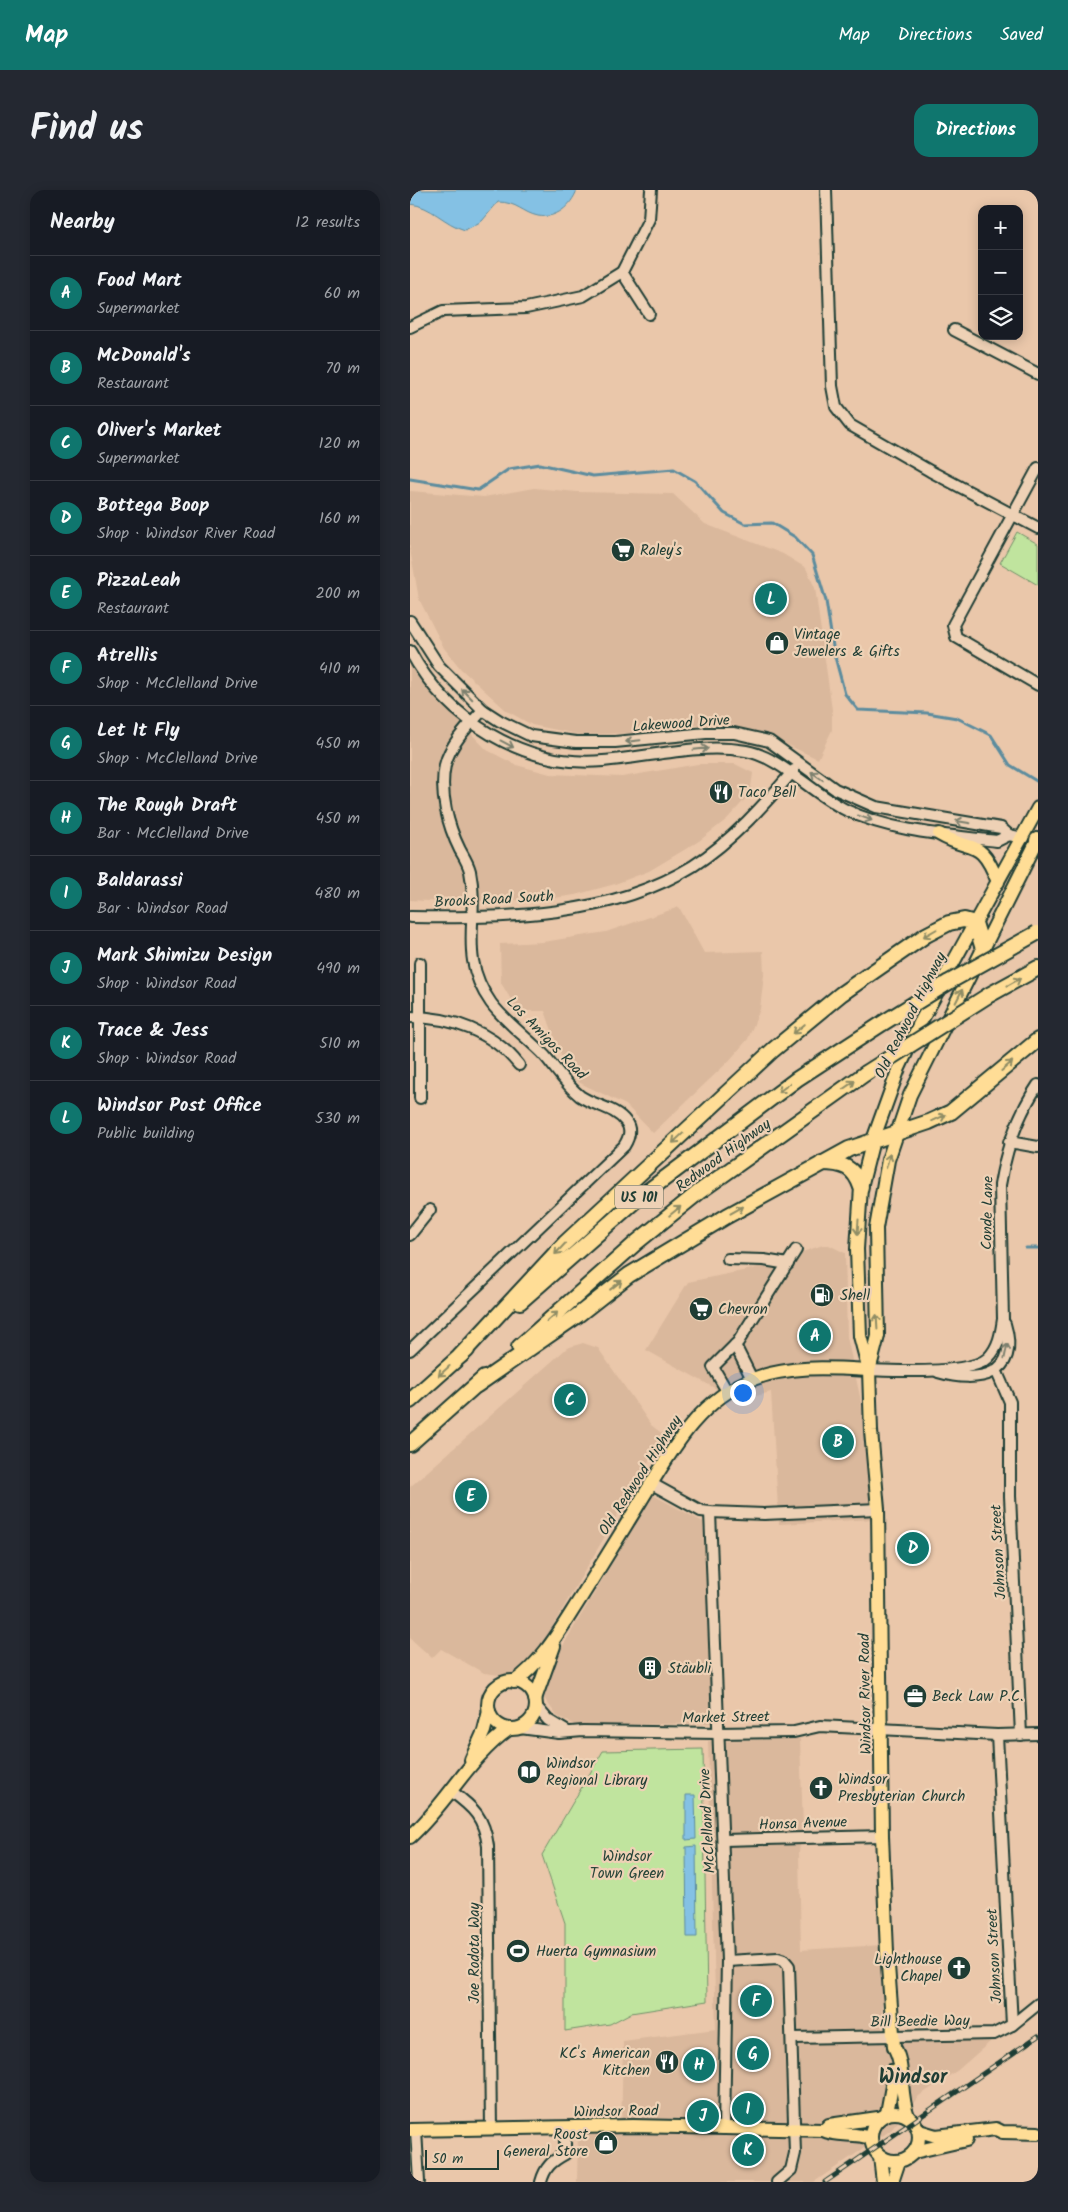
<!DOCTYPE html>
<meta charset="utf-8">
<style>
:root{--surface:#171b24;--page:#242831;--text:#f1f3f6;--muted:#9ea1a6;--line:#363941;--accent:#0f766e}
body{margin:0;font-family:Kalam,sans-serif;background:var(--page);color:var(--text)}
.controls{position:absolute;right:15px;top:15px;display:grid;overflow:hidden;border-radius:10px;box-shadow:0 2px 12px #0003}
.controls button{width:45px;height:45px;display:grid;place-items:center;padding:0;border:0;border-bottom:1px solid var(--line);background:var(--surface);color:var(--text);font:25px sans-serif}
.scale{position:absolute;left:15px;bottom:12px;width:74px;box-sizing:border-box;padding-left:5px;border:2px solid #1f3d34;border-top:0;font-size:14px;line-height:18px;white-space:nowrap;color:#1f3d34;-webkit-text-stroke:4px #eed1b5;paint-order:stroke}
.you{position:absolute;left:332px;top:1202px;width:18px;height:18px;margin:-12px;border:4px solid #fff;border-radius:50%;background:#1a73e8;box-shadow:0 0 0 8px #1a73e833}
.badge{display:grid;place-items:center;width:32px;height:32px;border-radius:50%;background:var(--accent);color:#fff;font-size:16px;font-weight:700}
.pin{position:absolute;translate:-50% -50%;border:2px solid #fff;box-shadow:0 1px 5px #0006}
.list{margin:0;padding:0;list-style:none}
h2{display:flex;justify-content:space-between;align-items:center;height:65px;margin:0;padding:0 20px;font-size:21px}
h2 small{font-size:16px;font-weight:400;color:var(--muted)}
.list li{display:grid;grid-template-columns:32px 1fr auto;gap:15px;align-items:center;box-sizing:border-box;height:75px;padding:0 20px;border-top:1px solid var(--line)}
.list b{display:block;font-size:19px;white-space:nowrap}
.list p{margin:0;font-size:16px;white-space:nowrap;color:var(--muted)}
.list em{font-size:16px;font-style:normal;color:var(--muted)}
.icon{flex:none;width:28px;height:28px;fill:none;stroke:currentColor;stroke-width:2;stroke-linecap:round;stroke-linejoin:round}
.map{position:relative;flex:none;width:628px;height:1992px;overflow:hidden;border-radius:15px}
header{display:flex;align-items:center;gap:30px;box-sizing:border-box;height:70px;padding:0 25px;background:var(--accent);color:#fff}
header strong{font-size:24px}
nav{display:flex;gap:28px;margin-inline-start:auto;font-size:18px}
.intro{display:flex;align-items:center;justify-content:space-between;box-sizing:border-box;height:120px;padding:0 30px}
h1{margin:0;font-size:35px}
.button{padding:12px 22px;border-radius:15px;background:var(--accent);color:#fff;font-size:18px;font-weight:700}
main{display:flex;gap:30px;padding:0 30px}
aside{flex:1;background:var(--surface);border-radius:15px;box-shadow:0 2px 12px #0003}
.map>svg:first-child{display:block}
.built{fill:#dab89c}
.green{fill:#c0e49e;stroke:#709069}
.water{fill:#84c1e4;stroke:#5c8c9e}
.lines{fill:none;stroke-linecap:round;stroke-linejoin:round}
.stream{stroke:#5c8c9e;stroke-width:3}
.minor-casing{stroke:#1f3d34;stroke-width:14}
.major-casing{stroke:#1f3d34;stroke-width:16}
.highway-casing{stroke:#1f3d34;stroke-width:18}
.minor{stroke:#eed1b5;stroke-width:10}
.major{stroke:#ffdd96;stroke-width:12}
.highway{stroke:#ffdd96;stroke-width:14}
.rail-casing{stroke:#1f3d34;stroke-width:5}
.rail{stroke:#eed1b5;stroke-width:3;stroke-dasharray:9;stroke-linecap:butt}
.highway-bridge-casing{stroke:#1f3d34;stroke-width:18;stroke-linecap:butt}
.highway-bridge{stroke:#ffdd96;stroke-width:14}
.oneway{stroke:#7c806e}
.oneway2{stroke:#8f8d65}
.labels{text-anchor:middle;stroke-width:4.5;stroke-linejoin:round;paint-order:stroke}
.shield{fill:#eed1b5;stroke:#5d695b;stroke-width:1}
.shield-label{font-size:14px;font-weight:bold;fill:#1f3d34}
.poi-label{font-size:15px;fill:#1f3d34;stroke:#eed1b5;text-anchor:start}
.street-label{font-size:15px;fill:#1f3d34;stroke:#eed1b5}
.park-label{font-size:15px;fill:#274539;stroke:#eed1b5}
.district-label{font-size:20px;font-weight:bold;fill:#1f3d34;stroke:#eed1b5}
</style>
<header>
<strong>Map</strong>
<nav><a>Map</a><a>Directions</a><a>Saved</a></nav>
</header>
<div class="intro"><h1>Find us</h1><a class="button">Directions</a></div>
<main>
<aside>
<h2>Nearby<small>12 results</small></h2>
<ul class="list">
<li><span class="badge">A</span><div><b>Food Mart</b><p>Supermarket</p></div><em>60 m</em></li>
<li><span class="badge">B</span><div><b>McDonald's</b><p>Restaurant</p></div><em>70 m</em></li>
<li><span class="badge">C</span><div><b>Oliver's Market</b><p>Supermarket</p></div><em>120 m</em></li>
<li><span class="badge">D</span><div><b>Bottega Boop</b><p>Shop · Windsor River Road</p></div><em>160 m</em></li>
<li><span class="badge">E</span><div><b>PizzaLeah</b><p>Restaurant</p></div><em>200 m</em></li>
<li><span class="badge">F</span><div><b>Atrellis</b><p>Shop · McClelland Drive</p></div><em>410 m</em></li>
<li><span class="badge">G</span><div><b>Let It Fly</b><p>Shop · McClelland Drive</p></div><em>450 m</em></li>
<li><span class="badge">H</span><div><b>The Rough Draft</b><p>Bar · McClelland Drive</p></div><em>450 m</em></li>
<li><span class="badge">I</span><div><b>Baldarassi</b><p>Bar · Windsor Road</p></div><em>480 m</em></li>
<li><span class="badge">J</span><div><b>Mark Shimizu Design</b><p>Shop · Windsor Road</p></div><em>490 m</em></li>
<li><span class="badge">K</span><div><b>Trace &amp; Jess</b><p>Shop · Windsor Road</p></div><em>510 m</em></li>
<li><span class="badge">L</span><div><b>Windsor Post Office</b><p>Public building</p></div><em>530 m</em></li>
</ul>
</aside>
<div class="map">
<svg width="628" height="1992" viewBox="0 0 628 1992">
<rect width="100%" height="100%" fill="#eac7aa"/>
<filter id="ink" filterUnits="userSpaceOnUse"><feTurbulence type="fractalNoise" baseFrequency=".02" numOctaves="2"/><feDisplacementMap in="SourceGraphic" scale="10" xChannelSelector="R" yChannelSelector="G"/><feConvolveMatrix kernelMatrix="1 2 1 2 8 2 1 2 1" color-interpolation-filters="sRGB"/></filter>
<g filter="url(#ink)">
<g class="built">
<polygon points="124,298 167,302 263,304 295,334 373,364 396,378 405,398 422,520 422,540 408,569 367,550 320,534 259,536 219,543 172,545 122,535 97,521 51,479 34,458 9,409 0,359 0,301 74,307"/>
<polygon points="0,475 22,503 77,560 106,575 140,584 212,587 288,574 325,574 343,583 340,604 317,629 289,651 239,681 205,694 165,705 138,709 35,712 0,710"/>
<polygon points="269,717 294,763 353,761 354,785 350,819 338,849 318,872 243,943 216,915 168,892 152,868 135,821 108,821 91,793 90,754 133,752 196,742"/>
<polygon points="413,1055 419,1055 435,1063 437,1147 451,1211 464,1329 369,1334 361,1202 328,1211 236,1160 278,1092 342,1079"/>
<polygon points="173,1153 188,1158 241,1235 254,1245 121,1473 112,1483 98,1486 74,1483 31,1459 22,1468 0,1448 0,1297 157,1158"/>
<polygon points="243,1305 293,1332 302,1533 167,1536 147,1526 134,1508 145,1469"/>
<polygon points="390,1549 393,1638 389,1661 391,1760 472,1755 472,1851 581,1851 548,1880 509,1906 481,1940 404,1992 167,1992 168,1944 211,1945 213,1851 306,1839 298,1551"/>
</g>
<g class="green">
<polygon points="607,342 628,354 628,395 590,373"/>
<polygon points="293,1559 297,1811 221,1823 200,1834 155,1841 155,1733 132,1665 193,1561"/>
</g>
<g class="water">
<path d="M 0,0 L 167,0 C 161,16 146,29 128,26 C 113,23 107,12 88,12 L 72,31 L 55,40 C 34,34 22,16 0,14 Z"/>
<polygon points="276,1605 285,1605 286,1649 276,1650"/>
<polygon points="286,1656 287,1747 277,1747 276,1657"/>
</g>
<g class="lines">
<g class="stream">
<polyline points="0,289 68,300 99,279 130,274 183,286 264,279 285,291 314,323 335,334 362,333 385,347 402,365 416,411 424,463 435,504 448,520 517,523 547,528 581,545 600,575 628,592"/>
<polyline points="616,1058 628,1058"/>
</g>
<g class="minor-casing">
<g id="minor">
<polyline points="416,0 422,196 426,217 440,235 520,281 628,338"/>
<polyline points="212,82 239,124"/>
<polyline points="0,137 33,121 116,118 173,106 212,82 239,29 241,0"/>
<polyline points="544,140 628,184"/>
<polyline points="628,278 543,435 546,447 628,495"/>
<polyline points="0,431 29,476 73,520 90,531 121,546 166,552 205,552 296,543 324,543 359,551 425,599 466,617 591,638 599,645 613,648"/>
<path d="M 0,461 C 37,530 114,578 193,571 C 240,567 289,553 336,561 C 371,567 402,604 436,620 C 482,642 537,645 587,651 L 599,645"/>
<path d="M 0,727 C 95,728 199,728 283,676 C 322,651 354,615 384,580"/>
<path d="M 0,827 C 42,827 83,842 109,875"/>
<polyline points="10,908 10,773"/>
<polyline points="599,952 628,957"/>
<polyline points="0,1045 20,1020"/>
<polyline points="318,1069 354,1070 378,1074"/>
<polyline points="325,1155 342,1189"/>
<path d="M 0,1160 L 214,956 C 219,948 222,940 216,932 C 205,917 184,916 170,906 C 155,894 147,880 135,866 C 119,849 94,831 81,813 C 47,765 70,730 60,681 C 58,673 54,667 50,660 C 38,636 29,603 35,575 C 40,554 59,535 73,520"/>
<path d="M 459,1180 C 485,1181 560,1185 578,1168 C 589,1157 591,1143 593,1129 L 590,995 C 596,959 607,926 628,895"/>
<polyline points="586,1180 600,1212 600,1306 611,1545"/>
<path d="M 528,1182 C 568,1194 611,1186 595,1134"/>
<polyline points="317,1201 303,1177 328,1152 386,1060"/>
<polyline points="242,1294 291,1321 300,1322 354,1324 468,1319"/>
<polyline points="300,1322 317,1771 314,1939"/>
<polyline points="126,1516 138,1530 158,1542"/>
<polyline points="110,1538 149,1543 173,1541 307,1543 384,1542 410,1536 587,1545 628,1544"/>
<polyline points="587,1545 602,1835"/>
<path d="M 41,1601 C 64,1618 74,1627 78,1656 L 81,1939"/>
<polyline points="314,1650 472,1646"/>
<polyline points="317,1771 368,1768 374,1770 379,1776 385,1963 381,1980 367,1992"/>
<polyline points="383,1848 584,1844 602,1835 628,1814"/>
<polyline points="6,1940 9,1992"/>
<path d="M 131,1992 C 135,1977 142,1971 155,1964 L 155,1938"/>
</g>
</g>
<g class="major-casing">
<g id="major">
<path d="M 529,644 C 563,664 570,646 588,692"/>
<polyline points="460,1177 468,1146 466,1038 478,970 500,905 628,649"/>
<circle cx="102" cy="1515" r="24"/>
<path d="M 104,1492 C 132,1473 152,1437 170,1409 C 190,1377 210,1345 230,1312 C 259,1265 288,1209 343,1189 C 380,1175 421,1178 459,1180"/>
<polyline points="125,1509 144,1456"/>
<polyline points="61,1570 74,1541 79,1521"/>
<path d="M 0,1647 C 37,1614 58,1568 99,1539"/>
<circle cx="485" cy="1947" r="24"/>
<polyline points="477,1923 482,1896 481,1881"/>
<path d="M 498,1926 C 489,1904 495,1875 484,1857 L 477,1762 L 472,1646 L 468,1319 L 461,1241 L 459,1180 L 450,1146 L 447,1059 L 451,997 L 463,950 L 489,878 L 510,833 L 628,618"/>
<polyline points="415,1939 419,1935 468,1928"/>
<path d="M 0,1940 L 223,1936 L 413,1940 C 427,1947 445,1942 460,1948"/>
<polyline points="509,1941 526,1946 586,1939 592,1942 628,1943"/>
<polyline points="504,1962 556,1950"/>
<polyline points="470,1966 473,1992"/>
<polyline points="482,1992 489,1971"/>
</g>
</g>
<g class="highway-casing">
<g id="highway">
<polyline points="627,650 628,651"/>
<polyline points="579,805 628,778"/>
<path d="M 412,973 C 433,973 444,977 451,997"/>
<polyline points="110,1112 226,1010 387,889 473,833"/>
<polyline points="109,1157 227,1052 289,1002 456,883"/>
<polyline points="50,1166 155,1053 363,860 431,804 516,745 539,733 554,730 565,733 573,759"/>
<polyline points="67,1195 168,1125 219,1085 317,1026 439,959 519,932 541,922 628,850"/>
<polyline points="0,1211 57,1160"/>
<polyline points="0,1254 74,1188"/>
</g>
</g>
<use href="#minor" class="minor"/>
<use href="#major" class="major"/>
<use href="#highway" class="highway"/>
<g class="rail-casing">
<polyline id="rail" points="415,1992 628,1846"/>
</g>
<use href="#rail" class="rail"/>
<g class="highway-bridge-casing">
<g id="highway-bridge">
<polyline points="473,833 539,792 627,743"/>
<polyline points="456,883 579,805"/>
</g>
</g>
<use href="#highway-bridge" class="highway-bridge"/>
</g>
<defs><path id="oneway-shaft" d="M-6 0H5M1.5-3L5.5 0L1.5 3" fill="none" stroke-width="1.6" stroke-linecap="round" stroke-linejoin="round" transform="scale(1.25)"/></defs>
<g class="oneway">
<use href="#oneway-shaft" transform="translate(57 504) rotate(-135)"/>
<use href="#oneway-shaft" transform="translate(223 551) rotate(174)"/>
<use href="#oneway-shaft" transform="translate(97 554) rotate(28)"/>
<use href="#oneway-shaft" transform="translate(291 559) rotate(-6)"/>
<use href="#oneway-shaft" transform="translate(407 586) rotate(-145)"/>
<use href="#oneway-shaft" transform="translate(455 628) rotate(20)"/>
<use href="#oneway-shaft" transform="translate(553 632) rotate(-171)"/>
<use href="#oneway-shaft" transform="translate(596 1161) rotate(-78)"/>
</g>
<g class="oneway2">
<use href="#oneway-shaft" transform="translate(520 743) rotate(150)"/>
<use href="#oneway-shaft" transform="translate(604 792) rotate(-29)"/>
<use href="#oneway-shaft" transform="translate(549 806) rotate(-63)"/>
<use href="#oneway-shaft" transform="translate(389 839) rotate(140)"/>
<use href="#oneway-shaft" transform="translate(597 876) rotate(-41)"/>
<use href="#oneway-shaft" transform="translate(439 895) rotate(-35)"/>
<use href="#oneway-shaft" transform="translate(374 898) rotate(143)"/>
<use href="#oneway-shaft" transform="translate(529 928) rotate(-24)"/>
<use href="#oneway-shaft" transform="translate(268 948) rotate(137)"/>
<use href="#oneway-shaft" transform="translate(478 971) rotate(-75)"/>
<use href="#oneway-shaft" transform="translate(327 1020) rotate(-29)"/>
<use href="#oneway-shaft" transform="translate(265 1021) rotate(-39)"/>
<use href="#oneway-shaft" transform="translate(448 1037) rotate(94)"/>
<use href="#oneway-shaft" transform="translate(150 1059) rotate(133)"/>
<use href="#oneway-shaft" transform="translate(206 1095) rotate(-38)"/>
<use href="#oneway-shaft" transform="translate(142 1127) rotate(-42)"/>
<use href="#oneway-shaft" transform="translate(467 1132) rotate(-93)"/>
<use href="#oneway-shaft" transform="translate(34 1181) rotate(138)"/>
</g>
</g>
<defs>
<g id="supermarket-disc" transform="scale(1.25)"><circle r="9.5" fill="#1f3d34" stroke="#eed1b5"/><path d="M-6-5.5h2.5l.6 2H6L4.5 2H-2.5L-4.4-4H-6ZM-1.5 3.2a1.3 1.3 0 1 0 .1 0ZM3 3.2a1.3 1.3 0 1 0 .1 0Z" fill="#fff"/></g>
<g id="shop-disc" transform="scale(1.25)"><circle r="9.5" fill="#1f3d34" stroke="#eed1b5"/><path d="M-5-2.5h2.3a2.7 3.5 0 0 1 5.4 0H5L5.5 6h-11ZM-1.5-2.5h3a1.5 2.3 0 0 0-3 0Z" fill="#fff"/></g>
<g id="restaurant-disc" transform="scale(1.25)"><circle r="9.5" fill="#1f3d34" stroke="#eed1b5"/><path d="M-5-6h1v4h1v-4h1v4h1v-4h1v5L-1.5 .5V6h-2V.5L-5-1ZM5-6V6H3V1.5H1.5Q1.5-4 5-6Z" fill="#fff"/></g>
<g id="fuel-disc" transform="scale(1.25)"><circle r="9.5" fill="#1f3d34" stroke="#eed1b5"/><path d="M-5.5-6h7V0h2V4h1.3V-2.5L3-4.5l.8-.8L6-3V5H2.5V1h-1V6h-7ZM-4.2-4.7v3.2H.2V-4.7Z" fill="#fff"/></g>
<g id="building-disc" transform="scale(1.25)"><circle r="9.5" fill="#1f3d34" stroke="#eed1b5"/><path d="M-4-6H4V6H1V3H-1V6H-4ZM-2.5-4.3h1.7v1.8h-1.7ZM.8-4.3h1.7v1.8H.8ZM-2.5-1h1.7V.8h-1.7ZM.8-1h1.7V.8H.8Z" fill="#fff"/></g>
<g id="office-disc" transform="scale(1.25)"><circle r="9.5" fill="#1f3d34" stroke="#eed1b5"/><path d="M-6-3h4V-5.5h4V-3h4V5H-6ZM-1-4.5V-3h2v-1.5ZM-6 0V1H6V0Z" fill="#fff"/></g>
<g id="library-disc" transform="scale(1.25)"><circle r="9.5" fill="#1f3d34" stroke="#eed1b5"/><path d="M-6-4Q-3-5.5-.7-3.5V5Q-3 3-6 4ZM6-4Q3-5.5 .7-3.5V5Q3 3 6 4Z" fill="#fff"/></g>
<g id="church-disc" transform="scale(1.25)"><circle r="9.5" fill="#1f3d34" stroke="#eed1b5"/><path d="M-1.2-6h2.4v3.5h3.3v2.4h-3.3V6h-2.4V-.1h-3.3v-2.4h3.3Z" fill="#fff"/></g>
<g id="stadium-disc" transform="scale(1.25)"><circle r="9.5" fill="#1f3d34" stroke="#eed1b5"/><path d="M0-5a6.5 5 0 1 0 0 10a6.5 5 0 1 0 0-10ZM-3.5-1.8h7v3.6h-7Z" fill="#fff"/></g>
</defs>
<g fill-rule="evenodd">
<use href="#supermarket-disc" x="213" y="360"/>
<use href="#shop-disc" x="367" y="453"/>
<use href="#restaurant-disc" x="311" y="602"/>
<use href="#fuel-disc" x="412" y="1105"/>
<use href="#supermarket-disc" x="291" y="1119"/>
<use href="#building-disc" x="240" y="1478"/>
<use href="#office-disc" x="505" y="1506"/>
<use href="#library-disc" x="119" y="1582"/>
<use href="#church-disc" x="411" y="1598"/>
<use href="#stadium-disc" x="108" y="1761"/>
<use href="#church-disc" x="549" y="1778"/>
<use href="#restaurant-disc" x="257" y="1872"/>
<use href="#shop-disc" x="196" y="1953"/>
</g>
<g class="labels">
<rect class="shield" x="205" y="995.5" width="48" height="23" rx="4"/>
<g class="shield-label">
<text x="229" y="1012">US 101</text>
</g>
<g class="poi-label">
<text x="230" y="365">Raley's</text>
<text x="384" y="449">Vintage<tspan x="384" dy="17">Jewelers &amp; Gifts</tspan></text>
<text x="328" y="607">Taco Bell</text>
<text x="430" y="1110">Shell</text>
<text x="308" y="1124">Chevron</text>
<text x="258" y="1483">Stäubli</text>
<text x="522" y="1511">Beck Law P.C.</text>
<text x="136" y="1578">Windsor<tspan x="136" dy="17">Regional Library</tspan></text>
<text x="428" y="1594">Windsor<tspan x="428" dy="17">Presbyterian Church</tspan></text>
<text x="126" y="1766">Huerta Gymnasium</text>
<text x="532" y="1774" text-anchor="end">Lighthouse<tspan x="532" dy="17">Chapel</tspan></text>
<text x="240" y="1868" text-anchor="end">KC's American<tspan x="240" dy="17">Kitchen</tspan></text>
<text x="178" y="1949" text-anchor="end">Roost<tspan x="178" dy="17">General Store</tspan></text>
</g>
<g class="street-label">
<text transform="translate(271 533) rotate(-4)" y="5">Lakewood Drive</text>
<text transform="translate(84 709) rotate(-3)" y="5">Brooks Road South</text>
<text transform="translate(500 825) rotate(-63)" y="5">Old Redwood Highway</text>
<text transform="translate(137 848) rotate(46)" y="5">Los Amigos Road</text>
<text transform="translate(313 965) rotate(-36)" y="5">Redwood Highway</text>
<text transform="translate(577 1023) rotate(-89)" y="5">Conde Lane</text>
<text transform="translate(230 1285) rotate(-57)" y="5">Old Redwood Highway</text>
<text transform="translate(588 1362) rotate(-93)" y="5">Johnson Street</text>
<text transform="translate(455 1504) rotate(-91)" y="5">Windsor River Road</text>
<text transform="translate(316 1527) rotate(-1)" y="5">Market Street</text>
<text transform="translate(297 1631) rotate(-93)" y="5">McClelland Drive</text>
<text transform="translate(393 1633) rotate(-2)" y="5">Honsa Avenue</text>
<text transform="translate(64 1763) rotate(-90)" y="5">Joe Rodota Way</text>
<text transform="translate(584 1766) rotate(-93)" y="5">Johnson Street</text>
<text transform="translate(510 1831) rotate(-1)" y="5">Bill Beedie Way</text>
<text transform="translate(206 1921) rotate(-1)" y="5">Windsor Road</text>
</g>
<g class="park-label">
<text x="217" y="1671">Windsor<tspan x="217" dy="17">Town Green</tspan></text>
</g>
<g class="district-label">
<text x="503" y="1893">Windsor</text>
</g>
</g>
</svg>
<div class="controls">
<button>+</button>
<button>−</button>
<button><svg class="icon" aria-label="layers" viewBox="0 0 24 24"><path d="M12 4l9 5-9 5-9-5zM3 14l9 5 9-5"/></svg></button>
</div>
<div class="scale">50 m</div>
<div class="you"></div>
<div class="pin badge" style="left:405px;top:1146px">A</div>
<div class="pin badge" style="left:428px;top:1252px">B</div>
<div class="pin badge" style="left:160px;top:1210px">C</div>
<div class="pin badge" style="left:503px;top:1358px">D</div>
<div class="pin badge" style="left:61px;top:1306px">E</div>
<div class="pin badge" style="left:346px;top:1811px">F</div>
<div class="pin badge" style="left:343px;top:1864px">G</div>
<div class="pin badge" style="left:289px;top:1875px">H</div>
<div class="pin badge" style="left:338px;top:1919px">I</div>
<div class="pin badge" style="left:293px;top:1926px">J</div>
<div class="pin badge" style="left:338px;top:1960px">K</div>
<div class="pin badge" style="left:361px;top:409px">L</div>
</div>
</main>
